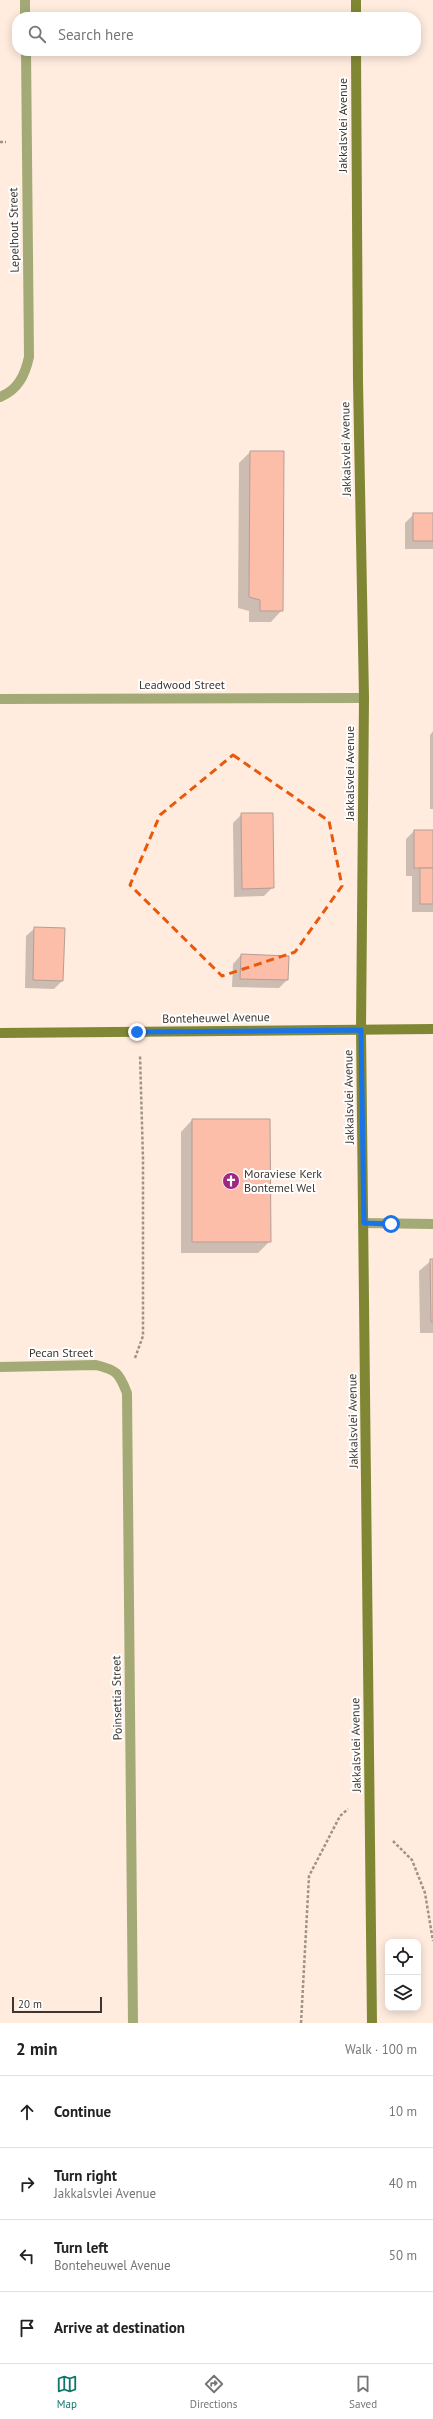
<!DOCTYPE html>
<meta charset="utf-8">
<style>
:root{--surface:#fff;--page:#f6f6f6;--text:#222;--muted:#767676;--line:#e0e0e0;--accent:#0f766e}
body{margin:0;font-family:"PT Sans",sans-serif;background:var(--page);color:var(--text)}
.controls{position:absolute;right:12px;bottom:12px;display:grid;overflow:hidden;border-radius:8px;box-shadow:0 2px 10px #0003}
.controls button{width:36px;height:36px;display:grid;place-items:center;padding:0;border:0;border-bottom:1px solid var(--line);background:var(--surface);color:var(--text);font:20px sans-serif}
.scale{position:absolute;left:12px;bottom:10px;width:90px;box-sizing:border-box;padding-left:4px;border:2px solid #3d3630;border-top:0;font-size:11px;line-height:14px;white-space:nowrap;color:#3d3630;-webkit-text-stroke:3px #fff;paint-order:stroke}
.stop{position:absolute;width:12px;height:12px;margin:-9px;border:3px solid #1a73e8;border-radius:50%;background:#fff}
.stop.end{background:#1a73e8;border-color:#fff;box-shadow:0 1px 4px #0008}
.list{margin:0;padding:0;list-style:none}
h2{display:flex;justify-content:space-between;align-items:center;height:52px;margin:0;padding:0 16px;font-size:17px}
h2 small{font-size:13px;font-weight:400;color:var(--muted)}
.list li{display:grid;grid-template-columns:26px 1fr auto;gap:12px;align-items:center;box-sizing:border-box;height:72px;padding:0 16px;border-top:1px solid var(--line)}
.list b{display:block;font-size:15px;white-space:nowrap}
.list p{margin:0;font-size:13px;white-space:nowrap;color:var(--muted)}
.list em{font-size:13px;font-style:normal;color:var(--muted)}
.icon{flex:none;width:22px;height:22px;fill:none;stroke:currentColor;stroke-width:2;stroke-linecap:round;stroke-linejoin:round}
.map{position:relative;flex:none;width:433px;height:2023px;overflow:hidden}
.search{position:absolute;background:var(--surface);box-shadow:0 2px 10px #0003;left:12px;right:12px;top:12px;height:44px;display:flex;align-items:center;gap:10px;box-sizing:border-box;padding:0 14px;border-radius:16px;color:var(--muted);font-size:15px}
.sheet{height:340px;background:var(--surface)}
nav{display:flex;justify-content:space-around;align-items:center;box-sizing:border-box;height:56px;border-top:1px solid var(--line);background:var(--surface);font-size:11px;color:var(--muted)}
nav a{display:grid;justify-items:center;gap:2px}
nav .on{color:var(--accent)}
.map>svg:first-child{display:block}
.shadow{fill:#0003}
.building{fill:#fdbea9;stroke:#b39e97}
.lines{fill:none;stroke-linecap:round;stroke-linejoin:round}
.path{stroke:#9f9288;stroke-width:2.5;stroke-dasharray:3 2;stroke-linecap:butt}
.lane{stroke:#a4aa76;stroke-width:10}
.street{stroke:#a4aa76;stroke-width:10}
.secondary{stroke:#808734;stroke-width:10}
.route{stroke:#1a73e8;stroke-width:5}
.marked{fill:none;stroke:#e8590c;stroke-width:3;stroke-dasharray:8 5;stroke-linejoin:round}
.labels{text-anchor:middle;stroke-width:4;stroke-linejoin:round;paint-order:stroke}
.street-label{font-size:12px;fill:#3d3630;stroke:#fff}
.poi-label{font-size:12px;fill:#3d3630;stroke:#fff;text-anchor:start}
</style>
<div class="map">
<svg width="433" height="2023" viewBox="0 0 433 2023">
<rect width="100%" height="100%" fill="#ffecde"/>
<g class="shadow">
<polygon points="250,452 282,610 271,622 249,622 249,611 238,608 239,463"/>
<polygon points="414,514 433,514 433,549 405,549 405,523"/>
<polygon points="433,731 433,809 430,809 430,735"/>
<polygon points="242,814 273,887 264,896 234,897 233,823"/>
<polygon points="414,831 433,831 433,912 412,912 412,876 406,876 406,839"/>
<polygon points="35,928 62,981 54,989 25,988 26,936"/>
<polygon points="241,955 287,980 279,988 232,987 233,964"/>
<polygon points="192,1120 270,1241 258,1253 181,1253 181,1132"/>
<polygon points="433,1259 433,1333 420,1333 419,1271"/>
</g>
<g class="building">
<polygon points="250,451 284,451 283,611 260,611 260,600 249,597"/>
<rect x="413" y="513" width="20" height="28"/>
<polygon points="241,813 273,813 274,888 242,889"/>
<rect x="414" y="830" width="19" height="38"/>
<rect x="420" y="868" width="13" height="36"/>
<polygon points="34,927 65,928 63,981 33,980"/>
<polygon points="241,954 289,956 288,980 240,979"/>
<polygon points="192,1119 270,1119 271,1242 192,1242"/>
<polygon points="430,1259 433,1259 433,1322 431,1322"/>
</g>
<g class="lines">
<g class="path">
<polyline points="0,142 6,142"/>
<polyline points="135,1358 143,1336 143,1159 140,1055"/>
<polyline points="393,1841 412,1860 425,1893 433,1941"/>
<polyline points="301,2023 309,1876 340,1816 348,1809"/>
</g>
<polyline class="lane" points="363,1223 433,1224"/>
<g class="street">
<polyline points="25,0 25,17"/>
<path d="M 0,397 C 18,390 25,375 29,357 L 26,51"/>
<polyline points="0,699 364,698"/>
<path d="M 0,1367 L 96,1365 C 117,1370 119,1373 127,1393 L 133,2023"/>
</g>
<g class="secondary">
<polyline points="356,0 356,17"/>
<polyline points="356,51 358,381 364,698 361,1030 372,2023"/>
<polyline points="0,1033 433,1029"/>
</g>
</g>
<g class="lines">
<polyline class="route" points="137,1032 361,1030 364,1223 391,1224"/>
</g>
<path class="marked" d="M 233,755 L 329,821 L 342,886 L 295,952 L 222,976 L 130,885 L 160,815 Z"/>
<defs>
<g id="church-disc" transform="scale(0.9)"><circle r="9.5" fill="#9e2881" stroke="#fff"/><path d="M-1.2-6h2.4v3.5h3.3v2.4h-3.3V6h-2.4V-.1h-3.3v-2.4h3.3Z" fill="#fff"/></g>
</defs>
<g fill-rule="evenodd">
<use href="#church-disc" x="231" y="1181"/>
</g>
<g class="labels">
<g class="street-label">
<text transform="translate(343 125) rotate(-90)" y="4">Jakkalsvlei Avenue</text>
<text transform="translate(14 230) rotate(-91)" y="4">Lepelhout Street</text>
<text transform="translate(346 449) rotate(-91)" y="4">Jakkalsvlei Avenue</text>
<text x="182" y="689">Leadwood Street</text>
<text transform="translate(350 773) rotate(-90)" y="4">Jakkalsvlei Avenue</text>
<text transform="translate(216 1018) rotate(-1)" y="4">Bonteheuwel Avenue</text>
<text transform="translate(349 1097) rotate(-91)" y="4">Jakkalsvlei Avenue</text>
<text x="61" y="1357">Pecan Street</text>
<text transform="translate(353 1421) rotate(-91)" y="4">Jakkalsvlei Avenue</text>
<text transform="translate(117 1698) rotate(-91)" y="4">Poinsettia Street</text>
<text transform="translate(356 1745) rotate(-91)" y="4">Jakkalsvlei Avenue</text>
</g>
<g class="poi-label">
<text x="244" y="1178">Moraviese Kerk<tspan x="244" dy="14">Bontemel Wel</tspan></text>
</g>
</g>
</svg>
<div class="controls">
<button><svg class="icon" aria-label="locate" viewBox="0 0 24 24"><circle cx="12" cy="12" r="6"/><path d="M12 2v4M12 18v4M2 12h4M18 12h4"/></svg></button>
<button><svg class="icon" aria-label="layers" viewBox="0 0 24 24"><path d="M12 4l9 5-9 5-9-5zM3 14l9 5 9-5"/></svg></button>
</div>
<div class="scale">20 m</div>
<div class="stop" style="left:391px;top:1224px"></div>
<div class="stop end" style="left:137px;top:1032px"></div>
<div class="search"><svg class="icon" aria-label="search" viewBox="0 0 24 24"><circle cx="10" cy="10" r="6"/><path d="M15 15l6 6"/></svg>Search here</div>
</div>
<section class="sheet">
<h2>2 min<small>Walk · 100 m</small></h2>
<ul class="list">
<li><svg class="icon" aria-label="ahead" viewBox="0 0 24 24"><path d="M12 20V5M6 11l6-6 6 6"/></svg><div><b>Continue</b></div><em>10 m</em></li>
<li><svg class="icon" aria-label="right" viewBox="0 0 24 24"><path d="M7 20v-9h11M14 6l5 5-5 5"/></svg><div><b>Turn right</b><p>Jakkalsvlei Avenue</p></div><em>40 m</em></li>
<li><svg class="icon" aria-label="left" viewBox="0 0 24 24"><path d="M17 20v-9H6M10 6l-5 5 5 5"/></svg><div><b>Turn left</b><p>Bonteheuwel Avenue</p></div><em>50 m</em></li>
<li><svg class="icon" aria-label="arrive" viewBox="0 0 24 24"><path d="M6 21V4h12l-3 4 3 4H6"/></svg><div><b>Arrive at destination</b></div></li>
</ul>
</section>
<nav>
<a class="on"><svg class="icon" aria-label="map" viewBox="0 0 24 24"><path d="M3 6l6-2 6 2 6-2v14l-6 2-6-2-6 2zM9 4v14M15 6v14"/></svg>Map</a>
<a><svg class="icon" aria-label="directions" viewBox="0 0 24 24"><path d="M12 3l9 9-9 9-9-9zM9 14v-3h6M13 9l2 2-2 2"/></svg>Directions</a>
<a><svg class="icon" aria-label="saved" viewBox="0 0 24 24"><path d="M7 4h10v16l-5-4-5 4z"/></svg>Saved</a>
</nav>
